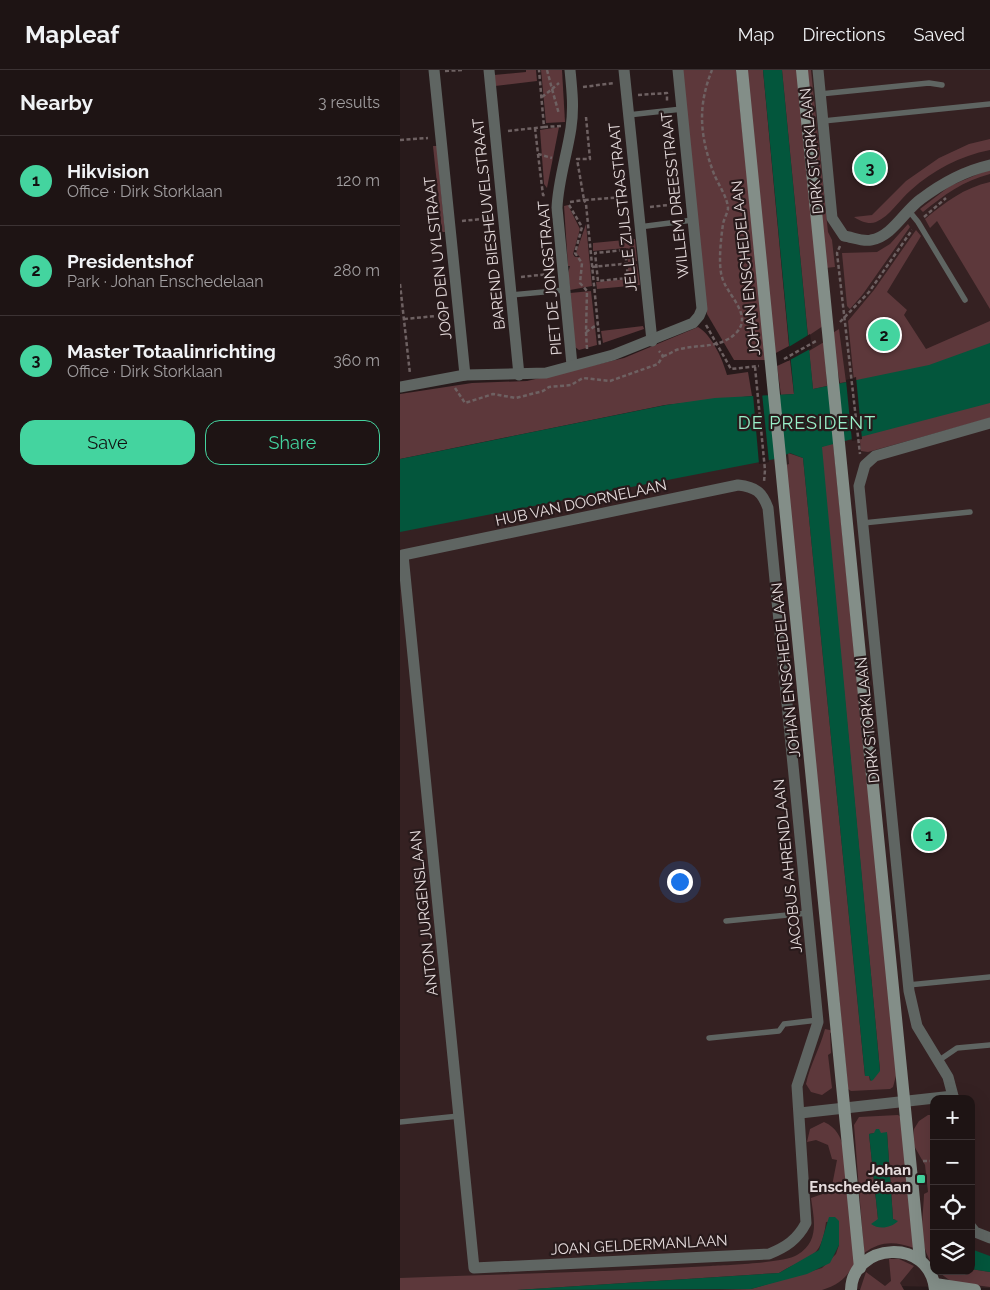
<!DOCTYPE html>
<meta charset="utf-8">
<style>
:root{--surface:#1e1414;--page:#261d1d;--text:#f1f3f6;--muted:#a19ea0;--line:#3c3334;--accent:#44d49f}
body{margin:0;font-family:Raleway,sans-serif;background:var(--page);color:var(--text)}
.controls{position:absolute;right:15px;bottom:15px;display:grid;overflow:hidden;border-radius:10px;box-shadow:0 5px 20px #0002}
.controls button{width:45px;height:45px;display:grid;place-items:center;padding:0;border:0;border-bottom:1px solid var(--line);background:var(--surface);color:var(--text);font:25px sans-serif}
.you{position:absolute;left:279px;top:811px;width:18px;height:18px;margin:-12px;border:4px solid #fff;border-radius:50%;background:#1a73e8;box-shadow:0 0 0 8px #1a73e833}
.badge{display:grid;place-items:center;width:32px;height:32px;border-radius:50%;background:var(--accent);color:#111;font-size:16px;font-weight:700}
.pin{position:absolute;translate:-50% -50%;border:2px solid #fff;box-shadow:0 1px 5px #0006}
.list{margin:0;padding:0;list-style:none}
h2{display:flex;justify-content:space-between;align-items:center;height:65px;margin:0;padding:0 20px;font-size:21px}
h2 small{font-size:16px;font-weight:400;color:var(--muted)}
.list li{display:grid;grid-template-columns:32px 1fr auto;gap:15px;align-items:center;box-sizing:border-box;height:90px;padding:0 20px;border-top:1px solid var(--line)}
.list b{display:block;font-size:19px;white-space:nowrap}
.list p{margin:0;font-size:16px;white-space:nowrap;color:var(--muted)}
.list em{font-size:16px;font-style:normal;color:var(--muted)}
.actions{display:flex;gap:10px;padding:15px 20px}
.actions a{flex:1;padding:11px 0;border:1px solid var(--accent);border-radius:15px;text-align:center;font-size:18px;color:var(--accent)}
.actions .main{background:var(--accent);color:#111}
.icon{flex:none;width:28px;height:28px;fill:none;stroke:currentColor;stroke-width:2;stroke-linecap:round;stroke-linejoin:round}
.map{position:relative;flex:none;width:590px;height:1220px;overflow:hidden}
header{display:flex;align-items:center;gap:30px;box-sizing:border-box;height:70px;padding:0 25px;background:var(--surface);border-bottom:1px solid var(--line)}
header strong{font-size:24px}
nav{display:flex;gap:28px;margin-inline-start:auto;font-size:18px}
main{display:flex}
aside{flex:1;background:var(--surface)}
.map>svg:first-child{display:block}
.built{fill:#352122;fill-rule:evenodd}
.green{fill:#5d383b;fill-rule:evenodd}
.water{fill:#03563c}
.pier{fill:#281a1b}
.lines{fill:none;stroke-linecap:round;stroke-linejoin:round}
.path{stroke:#6e6162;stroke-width:2.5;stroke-dasharray:4 2.5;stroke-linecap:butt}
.lane{stroke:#5f6562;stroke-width:5.5}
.street{stroke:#5f6562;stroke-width:11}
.secondary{stroke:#838e88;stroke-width:12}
.poi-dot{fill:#44d49f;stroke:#281a1b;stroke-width:2}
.labels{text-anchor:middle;stroke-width:4.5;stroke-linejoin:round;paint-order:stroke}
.street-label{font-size:15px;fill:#e6dcdd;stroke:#281a1b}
.poi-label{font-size:15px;font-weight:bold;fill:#e6dcdd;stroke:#281a1b;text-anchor:end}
.quarter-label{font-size:18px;letter-spacing:1px;fill:#99f0c9;stroke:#281a1b}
</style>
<header>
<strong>Mapleaf</strong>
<nav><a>Map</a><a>Directions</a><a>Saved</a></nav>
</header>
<main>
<aside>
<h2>Nearby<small>3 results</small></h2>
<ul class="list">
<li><span class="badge">1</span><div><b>Hikvision</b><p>Office · Dirk Storklaan</p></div><em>120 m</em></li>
<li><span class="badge">2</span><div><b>Presidentshof</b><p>Park · Johan Enschedelaan</p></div><em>280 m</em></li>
<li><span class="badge">3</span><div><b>Master Totaalinrichting</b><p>Office · Dirk Storklaan</p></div><em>360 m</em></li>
</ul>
<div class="actions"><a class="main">Save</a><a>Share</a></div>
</aside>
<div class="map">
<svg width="590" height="1220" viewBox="0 0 590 1220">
<rect width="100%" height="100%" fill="#281a1b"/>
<path class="built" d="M 370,0 L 590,0 L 590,1218 L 494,1216 L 452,1220 L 0,1220 L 0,432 L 407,354 ZM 534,1029 L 571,1029 L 571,1201 L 534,1201 Z"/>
<g class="green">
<polygon points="126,0 136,0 137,11 95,16 94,5 126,2"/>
<polygon points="141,0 162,0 165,52 146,53"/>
<polygon points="282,0 336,0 367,290 334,290 307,244"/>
<polygon points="346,0 363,0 389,276 374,284"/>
<polygon points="382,0 398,0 423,256 408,266"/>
<polygon points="406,0 411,0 428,162 432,170 435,197 425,198"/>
<polygon points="159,57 147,118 144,114 140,60"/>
<path d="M 590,69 L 590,80 C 560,86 533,100 511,120 C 499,130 490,146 476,152 C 469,155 460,151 454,147 L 472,145 L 506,111 L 539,88 L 569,74 Z"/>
<polygon points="33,76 37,76 45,162 42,162"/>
<path d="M 590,99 L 590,104 C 563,111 544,125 523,142 L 520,139 L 550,116 Z"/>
<path d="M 590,112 L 590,239 L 537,151 L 530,158 L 525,149 C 545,132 564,118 590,112 Z"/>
<polygon points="168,135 180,159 173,184 175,187 180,187 176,183 186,154 192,216 170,220 168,203 170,196 168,196 164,136"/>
<polygon points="508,154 510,157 463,224 450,239 447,236 442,183 477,182 490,174"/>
<polygon points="516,160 521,166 487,222 507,240 504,245 526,279 590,251 590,348 468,382 461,381 448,251 474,220"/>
<polygon points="235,169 237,191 228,192 226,178 193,181 193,173"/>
<polygon points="237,194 240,215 197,219 196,212 228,209 228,195"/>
<polygon points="191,221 197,275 179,280 175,277 170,223"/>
<polygon points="243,256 244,259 203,273 201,261"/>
<path d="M 298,257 C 312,265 323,290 327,305 L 348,302 L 352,326 L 265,335 L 0,389 L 0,324 L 72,313 L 127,311 L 224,288 Z"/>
<polygon points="439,259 446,312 440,313 438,302 436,302 431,264"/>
<polygon points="424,272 427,316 413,319 409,281"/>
<polygon points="390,290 394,324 381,325 377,296"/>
<polygon points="433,373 497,1002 493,1017 490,1019 451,1021 448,1019 386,395 389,394 388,383 403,388 465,1006 469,1006 470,1011 480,1000 421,377"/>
<path d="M 425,959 L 434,961 L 430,963 L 431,983 L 428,985 L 432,1018 L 422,1025 L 411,1022 L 406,1014 C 410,995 420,978 425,959 Z"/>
<path d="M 498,1045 L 502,1048 L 514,1178 C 494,1171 481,1171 464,1183 L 454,1055 L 459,1047 ZM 474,1063 L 487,1063 L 493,1149 L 496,1150 L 478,1149 L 469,1064 Z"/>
<path d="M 528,1045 L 534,1045 L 534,1144 L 532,1145 L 534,1197 C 517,1172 523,1152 524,1124 L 528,1122 L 525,1095 L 513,1074 L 514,1059 L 519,1051 Z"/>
<path d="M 424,1052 C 437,1058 440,1066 444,1079 L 455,1193 C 446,1208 439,1215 422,1220 L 318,1220 L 351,1219 L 422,1198 L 436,1184 L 439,1175 L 439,1151 L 426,1152 C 421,1191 409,1185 379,1203 L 117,1220 L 0,1220 L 0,1208 C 104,1204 207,1202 311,1196 C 328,1195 384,1193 397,1185 C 420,1171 414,1150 411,1128 L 431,1121 L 437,1090 L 432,1089 L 428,1075 L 416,1070 L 407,1072 L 410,1059 Z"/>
<polygon points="489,1189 499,1189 514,1196 500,1213 504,1220 526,1220 460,1220 466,1202 485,1216 491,1211"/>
<polygon points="571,1199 590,1202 590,1217 552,1212 537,1201 571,1201"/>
</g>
<g class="water">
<polygon points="363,0 382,0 413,319 529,295 590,273 590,333 422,377 480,1001 473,1010 471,1011 469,1006 465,1006 403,388 390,383 375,389 0,462 0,389 266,335 315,328 394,324"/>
<path d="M 476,1059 L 479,1059 L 481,1063 L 487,1062 L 493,1149 L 498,1151 C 491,1158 479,1160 471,1154 L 478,1149 L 469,1064 L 474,1063 Z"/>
<polygon points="429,1147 435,1147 439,1151 439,1175 430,1193 407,1204 351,1219 117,1220 379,1203 419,1180"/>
<polygon points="571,1179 590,1186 590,1202 571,1199"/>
</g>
<g class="pier">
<polygon points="410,264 412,278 388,291 387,278"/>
<polygon points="456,307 462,369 452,371 446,310"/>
<polygon points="362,323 369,392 359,394 353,324"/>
</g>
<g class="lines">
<g class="path">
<polyline points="147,0 152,19 159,13"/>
<polyline points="45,1 62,0"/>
<polyline points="183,17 214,13"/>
<polyline points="238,25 267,23 267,31"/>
<polyline points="142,27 152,19 159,44"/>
<polyline points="186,47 190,89 177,89 184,130 225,127"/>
<polyline points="268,49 274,99"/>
<polyline points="144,57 161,56"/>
<polyline points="135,58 138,84 152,88"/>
<polyline points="108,61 144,57 139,0"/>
<polyline points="0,70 28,68"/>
<polyline points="138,84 143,125 147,126"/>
<polyline points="170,132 184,130 186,134 200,276"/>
<polyline points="169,135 182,157 175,183 182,193 180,213 187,221 186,262 198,254"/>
<polyline points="250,137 278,134"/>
<polyline points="524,147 546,128"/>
<polyline points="62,151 91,148"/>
<polyline points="440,176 437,183 460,384"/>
<polygon points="225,180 228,208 198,211 195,183"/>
<polyline points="192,197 233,193"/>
<polyline points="121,207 149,204 150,212"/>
<polyline points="0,214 10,304"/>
<polyline points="4,249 47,245"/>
<polyline points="440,252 469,222 512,160"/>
<polyline points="306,255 331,299 359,296"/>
<polyline points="186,262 187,279"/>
<path d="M 263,286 C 269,285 274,280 280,279 C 300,274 321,279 337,262 C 353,244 326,224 322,207 C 318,194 321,168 323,154 C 324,149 327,144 328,139 C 328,128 318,114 314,104 C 300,67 297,37 312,0"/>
<polyline points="384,289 416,271"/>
<polyline points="355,297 365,400 364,412"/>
<polyline points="55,318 65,333 93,324 116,328 143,321 149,317 171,315 183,308 210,311 258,294 263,286 259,281"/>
<polyline points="523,1091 534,1091"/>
</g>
<g class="lane">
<polyline points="420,24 529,13 542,15"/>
<polyline points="228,45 282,39"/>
<polyline points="423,51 590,34"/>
<polyline points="509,141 518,152 565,230"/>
<polyline points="239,157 293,150"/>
<polyline points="111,225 165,220"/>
<polyline points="463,453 570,442"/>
<polyline points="326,851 408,843"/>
<polyline points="508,915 590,907"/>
<polyline points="309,968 379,961 384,954 418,950"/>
<polyline points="538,991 557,978 590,975"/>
<polyline points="0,1052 59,1046"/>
</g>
<g class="street">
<polyline points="34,0 65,305"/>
<polyline points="89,0 119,305"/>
<path d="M 170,0 C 172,20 174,38 171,58 C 167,85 158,111 157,138 L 172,295"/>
<polyline points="224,0 252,271"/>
<path d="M 418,0 L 432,148 L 444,166 C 452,167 463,172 471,170 C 492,167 505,140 521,129 C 542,113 564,101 590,95"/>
<polyline points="0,317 65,305 146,303 213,285 293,253 299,246 302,239 278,0"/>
<path d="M 338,415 C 356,417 362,422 368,438 L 418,952 L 397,1016 L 406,1153 C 397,1170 386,1177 369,1184 L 74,1198 L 3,485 Z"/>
<polyline points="553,1026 548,1007 517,956 509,921 459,416 465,395 475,386 590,353"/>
<polyline points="400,1043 553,1026 553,1029"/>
<polyline points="571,1157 575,1162 590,1168"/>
</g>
<g class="secondary">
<polyline points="342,0 460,1198"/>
<polyline points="402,0 520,1190"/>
<polyline points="535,1214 575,1220"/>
<path d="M 451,1220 C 452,1173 530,1166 535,1220"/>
</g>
</g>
<rect class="poi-dot" x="516" y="1104" width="10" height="10" rx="2.5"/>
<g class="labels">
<g class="street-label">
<text transform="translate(412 81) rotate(-96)" y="5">DIRK STORKLAAN</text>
<text transform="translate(275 125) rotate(-96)" y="5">WILLEM DREESSTRAAT</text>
<text transform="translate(223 137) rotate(-96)" y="5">JELLE ZIJLSTRASTRAAT</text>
<text transform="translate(89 154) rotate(-96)" y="5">BAREND BIESHEUVELSTRAAT</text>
<text transform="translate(38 188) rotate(-96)" y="5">JOOP DEN UYLSTRAAT</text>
<text transform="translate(346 198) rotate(-96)" y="5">JOHAN ENSCHEDELAAN</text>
<text transform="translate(150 208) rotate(-95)" y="5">PIET DE JONGSTRAAT</text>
<text transform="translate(181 433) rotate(-12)" y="5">HUB VAN DOORNELAAN</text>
<text transform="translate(386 600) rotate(-96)" y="5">JOHAN ENSCHEDELAAN</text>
<text transform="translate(468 650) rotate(-96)" y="5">DIRK STORKLAAN</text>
<text transform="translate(388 796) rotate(-96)" y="5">JACOBUS AHRENDLAAN</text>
<text transform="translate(24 843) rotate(-96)" y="5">ANTON JURGENSLAAN</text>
<text transform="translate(239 1175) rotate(-3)" y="5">JOAN GELDERMANLAAN</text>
</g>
<g class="poi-label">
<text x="511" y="1105">Johan<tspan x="511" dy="17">Enschedélaan</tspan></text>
</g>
<g class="quarter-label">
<text x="407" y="359">DE PRESIDENT</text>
</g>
</g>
</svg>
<div class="controls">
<button>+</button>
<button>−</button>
<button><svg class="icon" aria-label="locate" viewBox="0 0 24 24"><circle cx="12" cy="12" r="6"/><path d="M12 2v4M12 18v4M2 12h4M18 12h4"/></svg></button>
<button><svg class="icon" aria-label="layers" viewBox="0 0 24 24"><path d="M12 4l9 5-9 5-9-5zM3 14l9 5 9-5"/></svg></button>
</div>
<div class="you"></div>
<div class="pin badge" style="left:529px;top:765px">1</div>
<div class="pin badge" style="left:484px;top:265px">2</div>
<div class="pin badge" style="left:470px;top:98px">3</div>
</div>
</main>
